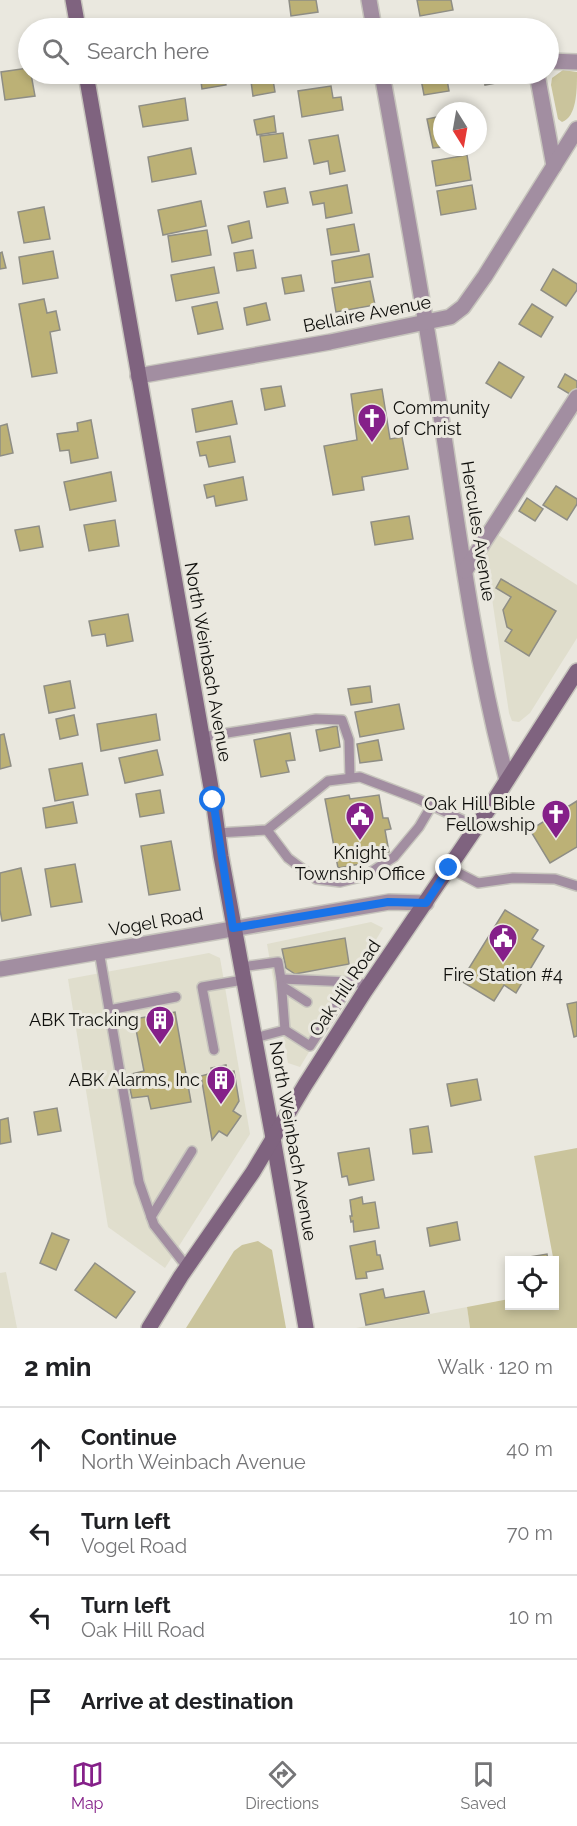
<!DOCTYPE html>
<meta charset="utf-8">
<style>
:root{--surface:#fff;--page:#f2f2f2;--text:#202124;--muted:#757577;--line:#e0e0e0;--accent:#852089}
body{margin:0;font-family:Raleway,sans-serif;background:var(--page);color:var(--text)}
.controls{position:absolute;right:18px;bottom:18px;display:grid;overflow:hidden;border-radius:0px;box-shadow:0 3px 9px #0003}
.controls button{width:54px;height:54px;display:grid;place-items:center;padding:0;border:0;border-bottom:2px solid var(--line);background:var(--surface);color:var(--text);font:30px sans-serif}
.compass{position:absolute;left:433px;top:102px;width:54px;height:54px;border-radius:50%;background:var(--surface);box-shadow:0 3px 9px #0003;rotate:169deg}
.stop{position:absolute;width:18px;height:18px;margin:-14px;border:4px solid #1a73e8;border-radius:50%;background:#fff}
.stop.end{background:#1a73e8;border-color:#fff;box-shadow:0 2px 6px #0008}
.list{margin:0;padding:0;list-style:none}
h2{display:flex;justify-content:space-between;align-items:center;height:78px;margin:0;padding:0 24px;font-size:26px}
h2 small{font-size:20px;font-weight:400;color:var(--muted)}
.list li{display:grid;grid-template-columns:39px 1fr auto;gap:18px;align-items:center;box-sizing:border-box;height:84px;padding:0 24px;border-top:2px solid var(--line)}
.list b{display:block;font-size:22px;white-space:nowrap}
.list p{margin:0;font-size:20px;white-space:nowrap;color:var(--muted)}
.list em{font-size:20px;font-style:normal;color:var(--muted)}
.icon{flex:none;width:33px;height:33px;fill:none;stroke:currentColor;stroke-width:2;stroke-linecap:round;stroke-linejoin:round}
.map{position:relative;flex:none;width:577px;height:1328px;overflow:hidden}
.search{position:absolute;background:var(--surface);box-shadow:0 3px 9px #0003;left:18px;right:18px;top:18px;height:66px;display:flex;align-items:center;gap:15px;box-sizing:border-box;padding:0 21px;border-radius:33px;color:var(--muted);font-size:22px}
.sheet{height:414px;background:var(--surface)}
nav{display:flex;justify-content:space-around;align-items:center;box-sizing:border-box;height:84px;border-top:2px solid var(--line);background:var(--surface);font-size:16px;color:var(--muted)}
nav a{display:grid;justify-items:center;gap:3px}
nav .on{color:var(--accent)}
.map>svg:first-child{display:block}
.built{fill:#e0decd}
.green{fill:#cac49c}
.building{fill:#bcb176;stroke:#8f8e85;stroke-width:1.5}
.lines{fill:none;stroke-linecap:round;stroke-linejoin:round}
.lane-casing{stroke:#c7c5bd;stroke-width:12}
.street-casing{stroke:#c7c5bd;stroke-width:18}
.secondary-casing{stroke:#c7c5bd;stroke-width:18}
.lane{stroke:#a28ea1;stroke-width:9}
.street{stroke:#a28ea1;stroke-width:15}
.secondary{stroke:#7f637f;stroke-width:15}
.route{stroke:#1a73e8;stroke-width:8}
.labels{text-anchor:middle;stroke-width:6;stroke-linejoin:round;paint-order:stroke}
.street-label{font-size:18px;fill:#0f0f0c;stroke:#eae8df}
.poi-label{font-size:18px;fill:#0f0f0c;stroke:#eae8df;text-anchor:end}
</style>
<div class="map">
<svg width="577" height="1328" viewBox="0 0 577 1328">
<rect width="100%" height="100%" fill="#eae8df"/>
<g class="built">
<polygon points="481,524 577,585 577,638 530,713 519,722 512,721 509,713"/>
<polygon points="371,922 383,928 300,1067 288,1063 267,944"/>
<polygon points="209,953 220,958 250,1134 165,1268 108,1227 68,979"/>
<polygon points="6,1272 17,1328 0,1328 0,1273"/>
<polygon points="467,1307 470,1328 356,1328"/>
</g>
<g class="green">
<path d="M 563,70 L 577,72 C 577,89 577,117 562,122 L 558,119 L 551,85 L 552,78 Z"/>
<polygon points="577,1148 577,1328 470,1328 467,1307 509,1299 510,1306 554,1306 555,1291 559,1289 534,1156"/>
<polygon points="258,1241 272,1250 286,1328 186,1328 234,1251 242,1245"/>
</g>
<g class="building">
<polygon points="289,0 316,0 318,12 291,16"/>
<polygon points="417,0 451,0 453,10 420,16"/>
<polygon points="442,22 443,28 407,28"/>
<polygon points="28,68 28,74 31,74 35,96 5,100 1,72"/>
<polygon points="200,74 224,74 226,85 202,89"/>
<polygon points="250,74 272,74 275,92 253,96"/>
<polygon points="420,74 446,74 449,91 424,95"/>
<polygon points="483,74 510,74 511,80 485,85"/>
<polygon points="331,86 333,98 341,97 343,110 302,117 298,91"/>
<polygon points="185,98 188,120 143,127 139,106"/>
<polygon points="274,116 276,132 257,135 254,120"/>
<polygon points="442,116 442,147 433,148 427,119"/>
<polygon points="283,133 287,158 264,162 260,136"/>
<polygon points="338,135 345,171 330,174 328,161 314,164 309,140"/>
<polygon points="191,148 196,174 152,182 148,157"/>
<polygon points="467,155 471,180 436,186 432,161"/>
<polygon points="347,185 352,213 326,218 324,203 313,205 310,192"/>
<polygon points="472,185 476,209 441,215 437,191"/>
<polygon points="285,188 288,203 267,207 264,192"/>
<polygon points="201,201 206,226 163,235 158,210"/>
<polygon points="44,207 50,239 24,243 18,212"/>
<polygon points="249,221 252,238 232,243 228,226"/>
<polygon points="354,224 359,251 331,255 327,229"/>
<polygon points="207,230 211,255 172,262 168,236"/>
<polygon points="253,250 256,268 237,271 234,253"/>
<polygon points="53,251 58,278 23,284 19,257"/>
<polygon points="2,252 6,268 0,269 0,253"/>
<polygon points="369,254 373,277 335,283 332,261"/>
<polygon points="214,267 219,293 176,301 171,275"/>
<polygon points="553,269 577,284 577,290 566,306 541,290"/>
<polygon points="301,275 304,291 285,294 282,278"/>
<polygon points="370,281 375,305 336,312 332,288"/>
<polygon points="44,299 47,313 56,311 60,330 50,332 57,373 32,377 19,304"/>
<polygon points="217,302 223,329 198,334 192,307"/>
<polygon points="266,303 270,320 247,325 244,308"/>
<polygon points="532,304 553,317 541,337 519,324"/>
<polygon points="499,362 524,377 511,398 486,383"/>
<polygon points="565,374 577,381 577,389 573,396 558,387"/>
<polygon points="281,386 285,406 265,410 261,389"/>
<polygon points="382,389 390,439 402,437 408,469 362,477 364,490 333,495 324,446 357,440 351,394"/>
<polygon points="232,401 237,424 196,432 192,409"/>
<polygon points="91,420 98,458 71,463 69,450 60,451 57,434 78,431 77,423"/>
<polygon points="7,424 13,453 0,456 0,426"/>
<polygon points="230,436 235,462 209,467 206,455 200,456 197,442"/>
<polygon points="111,472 116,501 70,510 64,482"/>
<polygon points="243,477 247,500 216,506 214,496 207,498 204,485"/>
<polygon points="556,486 577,499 577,504 567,520 543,505"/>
<polygon points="527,498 543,509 535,521 519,511"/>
<polygon points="409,516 413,539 375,545 371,522"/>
<polygon points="115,520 119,546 89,551 84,525"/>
<polygon points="39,526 43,547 20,551 15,530"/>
<polygon points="501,579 556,611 529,656 505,641 512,630 507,627 503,610 511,597 496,588"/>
<polygon points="128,614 133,641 107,646 105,634 92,636 89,621"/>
<polygon points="70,681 75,708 49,713 44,686"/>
<polygon points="370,686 372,702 351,705 348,689"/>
<polygon points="399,704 404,729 360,737 355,712"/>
<polygon points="156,714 160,740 101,751 97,724"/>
<polygon points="74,715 78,735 60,739 56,719"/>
<polygon points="337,726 340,747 320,751 316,730"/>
<polygon points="290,733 295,760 286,761 289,772 261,777 254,740"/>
<polygon points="4,734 11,766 0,769 0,735"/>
<polygon points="378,740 382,760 360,763 357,744"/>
<polygon points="157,750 163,775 125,783 119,758"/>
<polygon points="82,763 88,795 55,801 49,769"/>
<polygon points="160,790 164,813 140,817 136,794"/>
<polygon points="349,795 350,799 379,795 383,818 388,818 391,829 385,830 389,852 360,858 361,864 338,868 325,799"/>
<polygon points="577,801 577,847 550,863 530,830"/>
<polygon points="73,802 77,823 46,828 43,808"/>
<polygon points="171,841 180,890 149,895 141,846"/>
<polygon points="75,864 82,902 51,907 45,869"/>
<polygon points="21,868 31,915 2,921 0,910 0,873"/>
<polygon points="505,910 538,930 532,939 544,946 516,993 504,985 494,1001 461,981"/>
<polygon points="345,938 349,964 295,974 286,968 282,949"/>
<polygon points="577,1002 577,1036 574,1037 567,1004"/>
<polygon points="175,1012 191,1102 151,1109 148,1096 132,1098 127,1075 144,1071 134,1019"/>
<polygon points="226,1065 227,1072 234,1071 239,1101 233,1111 241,1116 227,1136 219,1131 212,1140 201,1076 212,1073 211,1068"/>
<polygon points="477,1079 481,1100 451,1106 447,1084"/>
<polygon points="57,1108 61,1131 38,1135 34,1112"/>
<polygon points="8,1118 11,1142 0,1144 0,1120"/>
<polygon points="428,1126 432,1152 413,1154 410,1129"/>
<polygon points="369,1148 374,1180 349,1185 347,1176 342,1177 338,1153"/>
<polygon points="362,1197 363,1204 375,1202 379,1228 354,1232 353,1221 351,1222 350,1216 352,1216 350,1200"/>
<polygon points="457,1222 460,1240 430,1246 427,1228"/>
<polygon points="52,1233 69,1240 56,1270 40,1263"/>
<polygon points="375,1241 377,1255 380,1255 383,1269 366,1272 367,1278 356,1279 350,1246"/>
<polygon points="547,1254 548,1260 511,1260"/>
<polygon points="95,1263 135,1292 116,1318 75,1290"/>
<polygon points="383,1289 385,1298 424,1291 429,1313 366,1325 360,1294"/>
</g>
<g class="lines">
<g class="lane-casing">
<g id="lane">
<polyline points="202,737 316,719 342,720 349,740 350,778"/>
<polyline points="267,830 288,858 316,879 340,882 365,876 394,857 419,827 432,805"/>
<polyline points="217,833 267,830 328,781 360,777 418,799 469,823 478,824"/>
<polyline points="449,868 478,883 513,878 555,879 577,886"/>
<polyline points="99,951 139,1182 154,1225 187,1267"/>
<polyline points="241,967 278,962 281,979 285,1030"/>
<polyline points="281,979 352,982 369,985"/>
<polyline points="282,986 307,1002"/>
<polyline points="109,1010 176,997"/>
<polyline points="255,1038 285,1030 310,1046 352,982"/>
<polyline points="214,1050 202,987 243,980"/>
<polyline points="151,1217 192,1151"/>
</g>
</g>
<g class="street-casing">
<g id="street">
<polyline points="369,0 374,28"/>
<polyline points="548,61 577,62"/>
<path d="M 382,74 C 403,190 424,306 442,423 C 460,543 476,663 507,780"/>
<polyline points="537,74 554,166"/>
<polyline points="138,376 330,342 450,317 463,307 485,276 577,129"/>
<polyline points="465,571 577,397"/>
<polyline points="0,969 389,902 426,903"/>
</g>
</g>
<g class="secondary-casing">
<g id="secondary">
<polyline points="73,0 78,28"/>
<polyline points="86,74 213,799 221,856 273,1138 306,1328"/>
<polyline points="149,1328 181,1276 253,1172 305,1085 365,991 488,810 577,671"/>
</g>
</g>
<use href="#lane" class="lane"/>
<use href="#street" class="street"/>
<use href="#secondary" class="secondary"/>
</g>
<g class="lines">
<polyline class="route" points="213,800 233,928 388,902 426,903 449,868"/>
</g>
<defs>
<g id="church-pin" transform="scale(1.5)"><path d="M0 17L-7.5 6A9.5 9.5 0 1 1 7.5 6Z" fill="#852089" stroke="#eae8df"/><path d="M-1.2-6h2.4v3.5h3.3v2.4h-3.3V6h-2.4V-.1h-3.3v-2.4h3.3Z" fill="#fff"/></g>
<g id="civic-pin" transform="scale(1.5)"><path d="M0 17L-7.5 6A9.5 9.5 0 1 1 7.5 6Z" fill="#852089" stroke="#eae8df"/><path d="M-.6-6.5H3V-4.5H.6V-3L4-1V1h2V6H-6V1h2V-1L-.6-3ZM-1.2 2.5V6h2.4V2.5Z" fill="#fff"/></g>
<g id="building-pin" transform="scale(1.5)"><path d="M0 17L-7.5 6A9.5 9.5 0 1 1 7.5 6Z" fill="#852089" stroke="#eae8df"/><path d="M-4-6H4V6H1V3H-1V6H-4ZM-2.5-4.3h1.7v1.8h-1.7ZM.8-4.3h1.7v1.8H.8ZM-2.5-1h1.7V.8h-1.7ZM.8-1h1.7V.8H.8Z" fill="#fff"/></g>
</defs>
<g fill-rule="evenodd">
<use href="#church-pin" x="372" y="418"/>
<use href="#church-pin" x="556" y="814"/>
<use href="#civic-pin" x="360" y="816"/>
<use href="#civic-pin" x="503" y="938"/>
<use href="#building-pin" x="160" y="1020"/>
<use href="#building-pin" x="221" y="1080"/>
</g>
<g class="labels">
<g class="street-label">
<text transform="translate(367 314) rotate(-11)" y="6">Bellaire Avenue</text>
<text transform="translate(478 531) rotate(81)" y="6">Hercules Avenue</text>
<text transform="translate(208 662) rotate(80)" y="6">North Weinbach Avenue</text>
<text transform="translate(156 922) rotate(-10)" y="6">Vogel Road</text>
<text transform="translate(345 988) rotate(-56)" y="6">Oak Hill Road</text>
<text transform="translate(293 1141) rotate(80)" y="6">North Weinbach Avenue</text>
</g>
<g class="poi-label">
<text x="393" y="414" text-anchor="start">Community<tspan x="393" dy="21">of Christ</tspan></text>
<text x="535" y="810">Oak Hill Bible<tspan x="535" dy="21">Fellowship</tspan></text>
<text x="360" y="859" text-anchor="middle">Knight<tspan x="360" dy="21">Township Office</tspan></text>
<text x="503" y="981" text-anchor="middle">Fire Station #4</text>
<text x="139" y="1026">ABK Tracking</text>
<text x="200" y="1086">ABK Alarms, Inc</text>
</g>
</g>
</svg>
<div class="controls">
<button><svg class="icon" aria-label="locate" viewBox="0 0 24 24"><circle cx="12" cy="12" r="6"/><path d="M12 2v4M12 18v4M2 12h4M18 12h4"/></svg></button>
</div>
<svg class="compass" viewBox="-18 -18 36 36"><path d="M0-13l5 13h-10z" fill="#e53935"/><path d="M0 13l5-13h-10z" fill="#757577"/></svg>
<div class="stop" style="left:213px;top:800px"></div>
<div class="stop end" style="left:449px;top:868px"></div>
<div class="search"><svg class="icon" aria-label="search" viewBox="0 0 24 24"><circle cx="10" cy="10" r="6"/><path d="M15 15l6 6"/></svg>Search here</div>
</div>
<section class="sheet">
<h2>2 min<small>Walk · 120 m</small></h2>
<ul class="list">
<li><svg class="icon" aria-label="ahead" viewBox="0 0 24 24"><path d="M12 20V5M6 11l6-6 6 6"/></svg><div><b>Continue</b><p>North Weinbach Avenue</p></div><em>40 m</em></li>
<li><svg class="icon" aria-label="left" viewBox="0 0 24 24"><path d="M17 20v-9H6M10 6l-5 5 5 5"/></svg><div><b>Turn left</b><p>Vogel Road</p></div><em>70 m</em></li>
<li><svg class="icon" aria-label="left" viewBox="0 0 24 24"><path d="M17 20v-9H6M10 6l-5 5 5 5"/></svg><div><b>Turn left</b><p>Oak Hill Road</p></div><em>10 m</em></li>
<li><svg class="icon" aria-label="arrive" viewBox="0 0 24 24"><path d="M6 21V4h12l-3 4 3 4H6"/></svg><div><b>Arrive at destination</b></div></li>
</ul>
</section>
<nav>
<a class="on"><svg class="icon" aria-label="map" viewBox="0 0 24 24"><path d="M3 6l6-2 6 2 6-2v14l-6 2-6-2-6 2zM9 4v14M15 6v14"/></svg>Map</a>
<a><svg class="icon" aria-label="directions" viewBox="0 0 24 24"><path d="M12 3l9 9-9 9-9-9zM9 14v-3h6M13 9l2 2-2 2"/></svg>Directions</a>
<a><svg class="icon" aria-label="saved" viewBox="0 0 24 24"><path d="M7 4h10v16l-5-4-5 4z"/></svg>Saved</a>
</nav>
